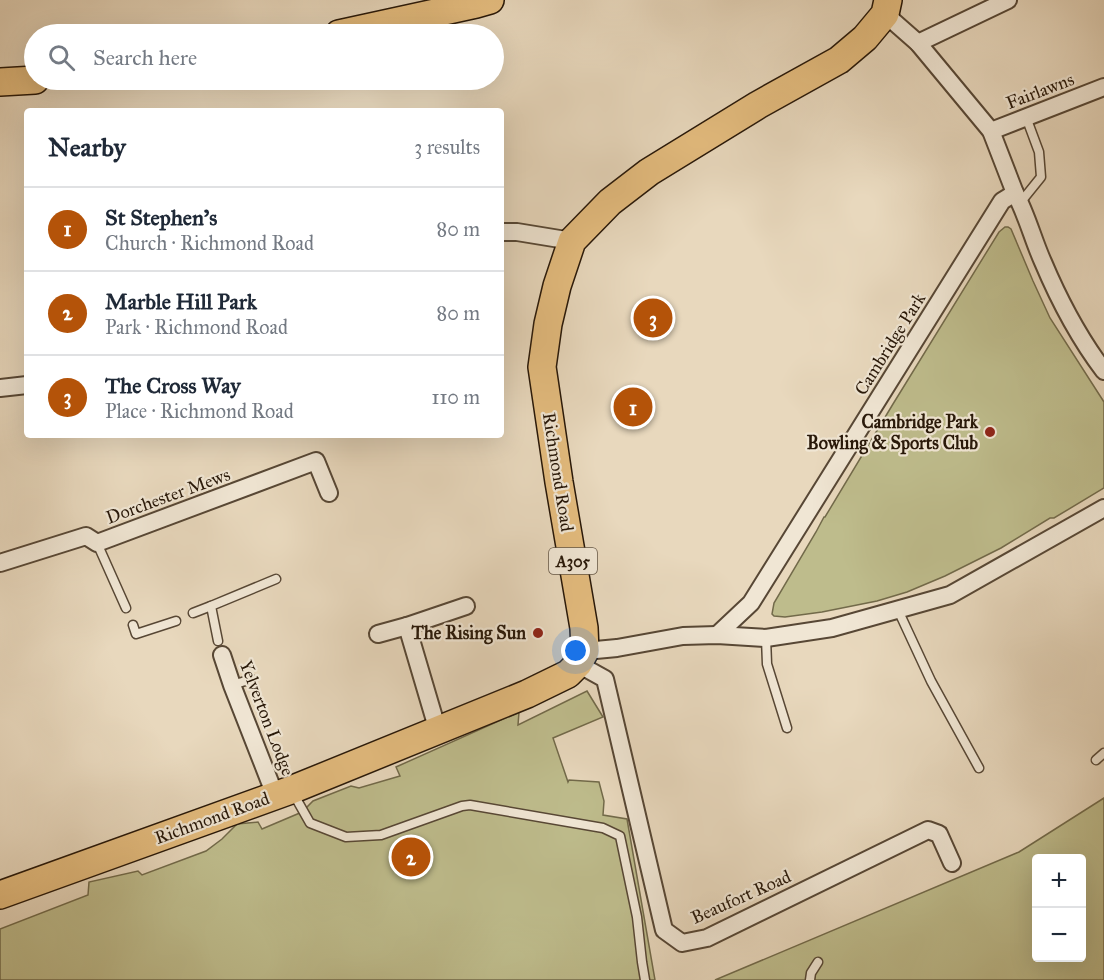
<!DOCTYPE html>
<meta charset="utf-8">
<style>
:root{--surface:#fff;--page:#f2f2f3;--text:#1f2937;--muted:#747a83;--line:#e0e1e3;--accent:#b45309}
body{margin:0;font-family:"IM FELL Great Primer",serif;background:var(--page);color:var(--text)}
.controls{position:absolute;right:18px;bottom:18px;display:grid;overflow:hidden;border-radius:6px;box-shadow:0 6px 24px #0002}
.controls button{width:54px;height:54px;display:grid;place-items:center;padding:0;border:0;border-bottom:2px solid var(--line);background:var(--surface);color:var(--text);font:30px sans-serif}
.you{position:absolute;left:576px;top:651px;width:21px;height:21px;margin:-15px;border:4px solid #fff;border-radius:50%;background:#1a73e8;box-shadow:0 0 0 9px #1a73e833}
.badge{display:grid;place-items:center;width:39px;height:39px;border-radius:50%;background:var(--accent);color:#fff;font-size:20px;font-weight:700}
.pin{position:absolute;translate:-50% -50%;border:3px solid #fff;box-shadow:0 2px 6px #0006}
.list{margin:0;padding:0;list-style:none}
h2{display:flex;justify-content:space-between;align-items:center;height:78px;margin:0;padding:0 24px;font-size:26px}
h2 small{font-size:20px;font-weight:400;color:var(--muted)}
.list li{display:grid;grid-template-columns:39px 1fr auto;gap:18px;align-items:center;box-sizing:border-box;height:84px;padding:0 24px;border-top:2px solid var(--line)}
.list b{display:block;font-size:22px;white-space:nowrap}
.list p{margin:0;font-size:20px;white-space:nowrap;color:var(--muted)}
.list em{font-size:20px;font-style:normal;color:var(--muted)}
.icon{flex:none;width:33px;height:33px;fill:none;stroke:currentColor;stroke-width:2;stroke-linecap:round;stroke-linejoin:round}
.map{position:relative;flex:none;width:1104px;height:980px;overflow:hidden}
.search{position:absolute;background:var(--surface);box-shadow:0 6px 24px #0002;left:24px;top:24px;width:480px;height:66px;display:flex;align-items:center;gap:15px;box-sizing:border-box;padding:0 21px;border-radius:33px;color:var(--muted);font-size:22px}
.panel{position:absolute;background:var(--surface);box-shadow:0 6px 24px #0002;left:24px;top:108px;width:480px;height:330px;border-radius:6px}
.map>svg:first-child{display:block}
.green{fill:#bebc8c;stroke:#726a4a;stroke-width:1.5;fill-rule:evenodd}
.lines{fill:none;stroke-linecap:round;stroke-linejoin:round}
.lane-casing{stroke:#574735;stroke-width:11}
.street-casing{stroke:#574735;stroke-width:20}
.primary-casing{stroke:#271708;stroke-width:30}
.lane{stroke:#f0e6d4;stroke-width:8}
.street{stroke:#f0e6d4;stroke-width:16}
.primary{stroke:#e4bc7e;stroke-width:27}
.poi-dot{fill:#8f2418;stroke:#f0e6d4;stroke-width:2}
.labels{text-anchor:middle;stroke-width:4.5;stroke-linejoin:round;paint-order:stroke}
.shield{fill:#f0e6d4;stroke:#635545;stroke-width:1.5}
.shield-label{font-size:16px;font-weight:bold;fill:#271708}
.street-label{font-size:18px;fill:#271708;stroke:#f0e6d4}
.poi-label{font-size:18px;font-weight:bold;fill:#271708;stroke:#f0e6d4;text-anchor:end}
</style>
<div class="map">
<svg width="1104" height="980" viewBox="0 0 1104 980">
<rect width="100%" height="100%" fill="#e8d8bd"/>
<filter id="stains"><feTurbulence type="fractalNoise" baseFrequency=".00333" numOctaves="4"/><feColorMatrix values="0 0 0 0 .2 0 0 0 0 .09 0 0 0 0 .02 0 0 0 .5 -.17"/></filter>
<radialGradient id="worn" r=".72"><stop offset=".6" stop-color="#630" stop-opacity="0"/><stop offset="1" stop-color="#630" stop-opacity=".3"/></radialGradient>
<g class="green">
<polygon points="1005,227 1008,227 1011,229 1033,281 1050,318 1104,402 1104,488 1054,518 1050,518 1001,548 945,576 907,592 877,601 822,612 785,617 774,616 772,614 774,603 816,532 824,517 825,517 893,404 999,232"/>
<polygon points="587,691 603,717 553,738 568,782 569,780 599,782 604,801 603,815 627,819 655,980 0,980 0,929 88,895 89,882 138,871 142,875 206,851 222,839 237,824 258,822 262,829 302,812 313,801 351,786 359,788 400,776 396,767 519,712 518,725"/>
<path d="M 1104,798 L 1104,980 L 715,980 L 1019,852 ZM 1036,858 L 1082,858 L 1082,958 L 1036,958 Z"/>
</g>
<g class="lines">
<g class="lane-casing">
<g id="lane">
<polyline points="1020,203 1041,177 1039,152 1026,117"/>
<polyline points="97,543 126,608"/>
<polyline points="898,610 931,681 979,768"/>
<polyline points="193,613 211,606"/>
<polyline points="133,625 136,634 176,621"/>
<polyline points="766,638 767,664 787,728"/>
<polyline points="218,641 211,606 276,579"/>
<polyline points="232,685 252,679"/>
<polyline points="1096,760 1104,753"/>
<polyline points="293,793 310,823 346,837 381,835 462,806 470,805 603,828 620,836 637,917 642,962 645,980"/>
<polyline points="810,980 811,973 818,962"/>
</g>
</g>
<g class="street-casing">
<g id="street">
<path d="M 885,14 L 918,43 L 991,131 L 1015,193 C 1027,215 1033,240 1043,262 C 1059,300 1079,338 1104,371"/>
<polyline points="918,43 1008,0"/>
<polyline points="991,131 1104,87"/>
<polyline points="501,232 517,232 572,241"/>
<polyline points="0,388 27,385"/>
<polyline points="0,563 86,536 97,543 316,461 329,493"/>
<polyline points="378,634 407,626"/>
<polyline points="717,635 751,603 1002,201 1015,193"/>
<polyline points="585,651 617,648 683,636 717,635 766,638 832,628 950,595 1104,508"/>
<polyline points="222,655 232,685 275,795"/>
<polyline points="578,664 605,679 664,930 682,943 707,938 928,830 939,834 952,863"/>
<polyline points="438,731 407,626 466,606"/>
</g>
</g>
<g class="primary-casing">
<g id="primary">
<polyline points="339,34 476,4 490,0"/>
<polyline points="0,82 35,80"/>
<polyline points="0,895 291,790 527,694 568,674 578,664 585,651 584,628 559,482 542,367 548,324 557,286 572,241 610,202 649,172 758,105 839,60 865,38 885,14 888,0"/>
</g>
</g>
<use href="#lane" class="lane"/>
<use href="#street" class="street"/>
<use href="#primary" class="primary"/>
</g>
<g class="poi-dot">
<circle cx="990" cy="432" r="6"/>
<circle cx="538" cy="633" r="6"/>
</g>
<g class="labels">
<rect class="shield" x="549" y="548" width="48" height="26" rx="4.5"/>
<g class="shield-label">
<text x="573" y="567">A305</text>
</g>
<g class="street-label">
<text transform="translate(1040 91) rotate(-21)" y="6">Fairlawns</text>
<text transform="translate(890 344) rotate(-58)" y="6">Cambridge Park</text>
<text transform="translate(558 472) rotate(81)" y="6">Richmond Road</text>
<text transform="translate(168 496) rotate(-20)" y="6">Dorchester Mews</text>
<text transform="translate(267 718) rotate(69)" y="6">Yelverton Lodge</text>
<text transform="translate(212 818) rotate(-20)" y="6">Richmond Road</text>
<text transform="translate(741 897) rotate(-24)" y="6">Beaufort Road</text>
</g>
<g class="poi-label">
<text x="978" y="428">Cambridge Park<tspan x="978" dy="21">Bowling &amp; Sports Club</tspan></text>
<text x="526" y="639">The Rising Sun</text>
</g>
</g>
<rect width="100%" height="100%" filter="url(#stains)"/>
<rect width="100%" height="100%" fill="url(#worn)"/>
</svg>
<div class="controls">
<button>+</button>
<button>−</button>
</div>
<div class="you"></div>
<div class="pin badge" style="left:633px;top:407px">1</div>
<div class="pin badge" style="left:411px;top:857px">2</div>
<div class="pin badge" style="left:653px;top:318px">3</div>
<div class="search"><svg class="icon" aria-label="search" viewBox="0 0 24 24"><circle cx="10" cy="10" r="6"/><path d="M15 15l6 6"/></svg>Search here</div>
<section class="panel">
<h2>Nearby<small>3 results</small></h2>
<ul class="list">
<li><span class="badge">1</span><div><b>St Stephen's</b><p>Church · Richmond Road</p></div><em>80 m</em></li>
<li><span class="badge">2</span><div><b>Marble Hill Park</b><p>Park · Richmond Road</p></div><em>80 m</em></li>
<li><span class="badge">3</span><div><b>The Cross Way</b><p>Place · Richmond Road</p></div><em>110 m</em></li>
</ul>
</section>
</div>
